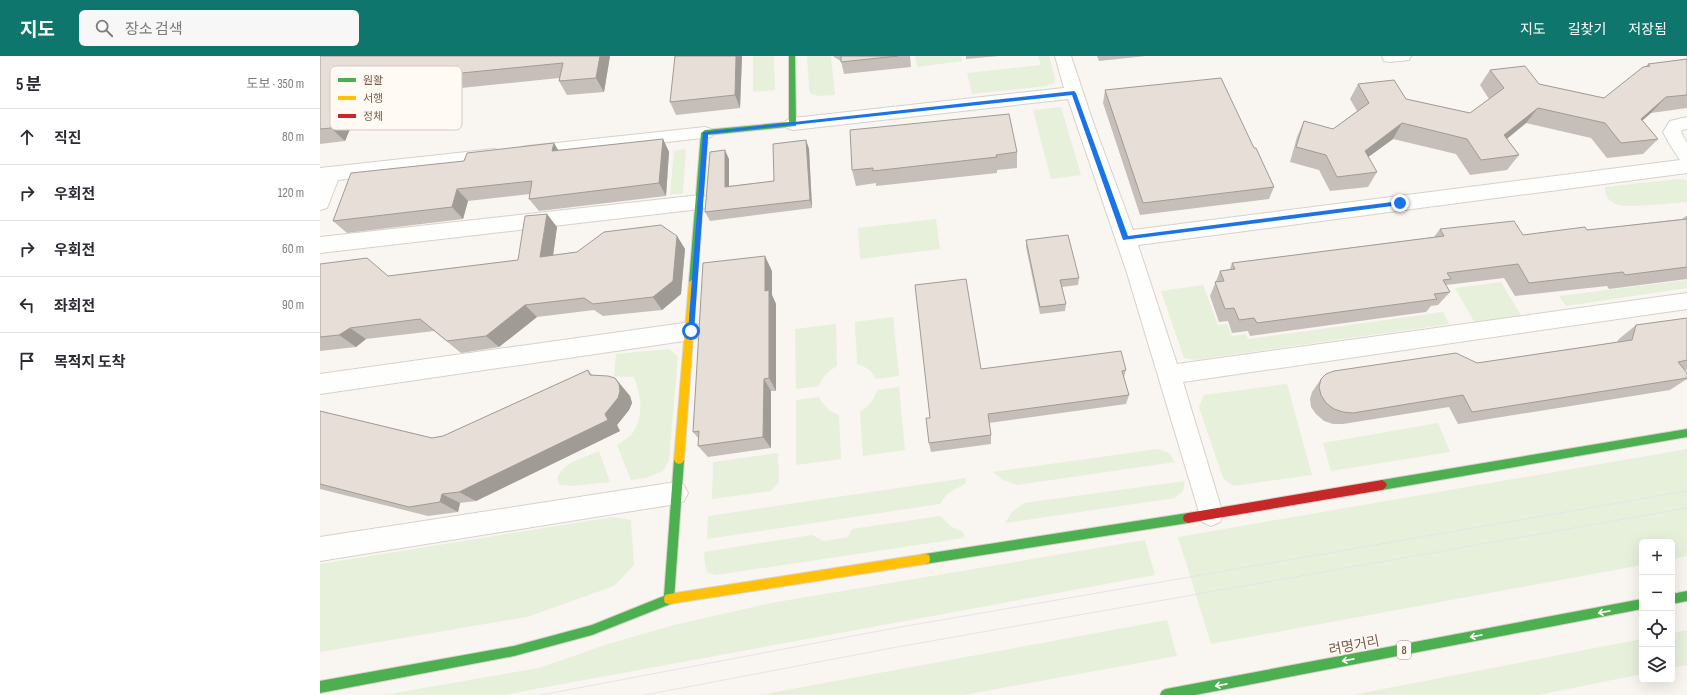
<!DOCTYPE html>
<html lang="ko">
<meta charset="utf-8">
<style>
:root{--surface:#fff;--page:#f7f7f7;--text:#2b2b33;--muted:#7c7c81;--line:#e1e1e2;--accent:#0f766e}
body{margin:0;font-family:"Sofia Sans Condensed","Noto Sans KR",sans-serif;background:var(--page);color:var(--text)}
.controls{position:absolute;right:12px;bottom:12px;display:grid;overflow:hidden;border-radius:6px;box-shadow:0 4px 16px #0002}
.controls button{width:36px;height:36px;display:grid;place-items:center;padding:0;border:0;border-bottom:1px solid var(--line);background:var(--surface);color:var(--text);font:20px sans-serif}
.stop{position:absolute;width:12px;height:12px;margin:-9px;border:3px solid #1a73e8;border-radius:50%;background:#fff}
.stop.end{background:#1a73e8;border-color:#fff;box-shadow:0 1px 4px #0008}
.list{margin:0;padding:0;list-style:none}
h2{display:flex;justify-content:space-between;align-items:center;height:52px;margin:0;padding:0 16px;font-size:17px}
h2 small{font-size:13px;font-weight:400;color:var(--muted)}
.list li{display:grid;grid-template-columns:26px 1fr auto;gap:12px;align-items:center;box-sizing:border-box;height:56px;padding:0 16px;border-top:1px solid var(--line)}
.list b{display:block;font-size:15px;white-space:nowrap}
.list em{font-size:13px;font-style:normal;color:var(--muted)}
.icon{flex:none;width:22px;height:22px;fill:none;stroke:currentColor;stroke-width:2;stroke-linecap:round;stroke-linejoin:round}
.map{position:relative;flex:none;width:1367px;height:639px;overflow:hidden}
header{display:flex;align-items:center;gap:24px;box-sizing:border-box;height:56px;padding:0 20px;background:var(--accent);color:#fff}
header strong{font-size:19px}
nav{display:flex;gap:22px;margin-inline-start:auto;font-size:14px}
.search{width:280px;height:36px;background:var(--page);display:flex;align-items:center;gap:10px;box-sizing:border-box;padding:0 14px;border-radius:6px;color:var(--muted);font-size:15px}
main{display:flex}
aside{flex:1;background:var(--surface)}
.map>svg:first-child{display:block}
.green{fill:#e7f0db}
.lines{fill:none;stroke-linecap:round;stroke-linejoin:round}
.street-casing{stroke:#d7d1cb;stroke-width:2}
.fast-casing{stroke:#d9d2cb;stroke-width:2}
.slow-casing{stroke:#d9d2cb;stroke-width:2}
.jam-casing{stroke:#d9d2cb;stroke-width:2}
.street{fill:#fefefd;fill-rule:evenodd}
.fast{fill:#4caf50;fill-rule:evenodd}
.slow{fill:#ffc107;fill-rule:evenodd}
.jam{fill:#c62828;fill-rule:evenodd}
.tram{stroke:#e6e3e7;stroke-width:1}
.wall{fill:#c6bfb9}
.shaded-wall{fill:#a19b96}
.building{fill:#e6ded7;stroke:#a19b96}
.oneway{stroke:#fffaf3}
.route{fill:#1a73e8}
.labels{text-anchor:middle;stroke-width:3;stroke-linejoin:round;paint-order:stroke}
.shield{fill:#fffaf3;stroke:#a28b7f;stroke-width:1}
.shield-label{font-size:11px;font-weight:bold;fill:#7a5c4d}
.near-street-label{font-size:14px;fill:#7a5c4d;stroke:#fffaf3}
.key{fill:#fffaf3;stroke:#d7cbc1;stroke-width:1}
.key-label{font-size:11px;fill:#7a5c4d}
</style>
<header>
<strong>지도</strong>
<div class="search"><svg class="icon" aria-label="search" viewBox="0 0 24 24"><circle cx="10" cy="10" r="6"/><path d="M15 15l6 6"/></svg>장소 검색</div>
<nav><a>지도</a><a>길찾기</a><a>저장됨</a></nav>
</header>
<main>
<aside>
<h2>5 분<small>도보 · 350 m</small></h2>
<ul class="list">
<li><svg class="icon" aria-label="ahead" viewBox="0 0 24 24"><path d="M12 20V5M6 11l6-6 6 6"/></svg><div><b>직진</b></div><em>80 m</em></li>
<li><svg class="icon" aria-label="right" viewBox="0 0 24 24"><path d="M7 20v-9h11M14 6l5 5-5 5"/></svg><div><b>우회전</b></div><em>120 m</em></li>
<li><svg class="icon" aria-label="right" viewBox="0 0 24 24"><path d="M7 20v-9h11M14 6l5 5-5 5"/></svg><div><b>우회전</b></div><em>60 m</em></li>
<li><svg class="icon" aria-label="left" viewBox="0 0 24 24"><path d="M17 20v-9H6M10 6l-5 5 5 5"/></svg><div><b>좌회전</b></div><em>90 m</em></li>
<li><svg class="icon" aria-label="arrive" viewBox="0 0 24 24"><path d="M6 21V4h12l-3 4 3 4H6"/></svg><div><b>목적지 도착</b></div></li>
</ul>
</aside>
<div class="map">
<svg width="1367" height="639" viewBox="0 0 1367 639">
<rect width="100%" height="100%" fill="#f9f5f0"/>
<g class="green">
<polygon points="433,0 454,0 455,34 433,36"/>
<polygon points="487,0 511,0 515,39 500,40 491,38 489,33"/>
<polygon points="595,0 641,0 642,5 597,11"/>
<polygon points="718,0 729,0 735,21 734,27 726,30 652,38 647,17 721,9"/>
<polygon points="741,51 761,119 731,123 713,54"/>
<polygon points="366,93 363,137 350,139 354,95"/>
<path d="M 1358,123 L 1367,124 L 1367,146 C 1355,147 1306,152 1298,149 C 1289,145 1284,140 1285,131 Z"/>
<polygon points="616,163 620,193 540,203 538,172"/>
<polygon points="1367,224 1367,232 1246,250 1239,240"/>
<polygon points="1181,226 1202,261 1155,267 1135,232"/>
<polygon points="883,229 898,269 907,268 912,280 926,278 928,283 1123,256 1129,268 874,304 864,302 841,235"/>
<path d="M 573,261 L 579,320 L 556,323 C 552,314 546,311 537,308 L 535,266 Z"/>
<path d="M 516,268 L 517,310 C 508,315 503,320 499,330 L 476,333 L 475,273 Z"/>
<path d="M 350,293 L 358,301 L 349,404 L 343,415 L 326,422 L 311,424 L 297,389 C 302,385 311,381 314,375 C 324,358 321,338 314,321 L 294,320 L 296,298 Z"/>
<polygon points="967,328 992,419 913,430 903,422 879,351 884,339"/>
<path d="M 579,331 L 585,394 L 543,400 L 540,356 C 549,350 554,344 558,334 Z"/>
<path d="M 499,341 C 504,351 509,355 519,359 L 521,403 L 476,409 L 476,344 Z"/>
<polygon points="1118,367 1130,396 1011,415 1003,387"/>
<polygon points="838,393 849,397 855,406 697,429 683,424 673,416"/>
<polygon points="1367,393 1367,500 1352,503 1352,486 1322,486 1322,509 891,588 858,481"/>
<path d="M 279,395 L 290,426 L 253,430 L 240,429 L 237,423 C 242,406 264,402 279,395 Z"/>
<polygon points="458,397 459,426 451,435 392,443 393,406"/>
<polygon points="646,422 646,427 627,438 620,448 387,483 388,460"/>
<polygon points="865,425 863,435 855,442 685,467 692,456 704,447"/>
<polygon points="620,460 632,471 643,476 644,482 396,519 387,516 385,508 384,496 492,479 504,485 528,481 532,473"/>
<polygon points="293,461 311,464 314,509 294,530 207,561 0,596 0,508"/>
<polygon points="825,484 835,519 183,639 63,639 219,612 288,588 354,569 451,547"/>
<polygon points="847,564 857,600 644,639 439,639"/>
<polygon points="1367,574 1367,609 1352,612 1352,577"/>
<polygon points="1322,583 1322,618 1218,639 1032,639"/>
</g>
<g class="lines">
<g class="street-casing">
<g id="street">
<polygon points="735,0 751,0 774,69 813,174 1360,104 1350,89 1343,76 1350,65 1367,61 1367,73 1362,74 1361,76 1367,87 1367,117 818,189 857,308 1367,237 1367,253 863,326 903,458 900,466 891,470 882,466 807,217 748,43 473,74 467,72 464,68 467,64 473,62 744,32"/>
<polygon points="1062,0 1091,0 1089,4 1070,6 1064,5"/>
<polygon points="385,71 391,73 394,77 391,81 208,102 202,101 199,96 202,91 208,90"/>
<polygon points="174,93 180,95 183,100 180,105 18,124 7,152 0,154 0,112"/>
<polygon points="380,139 387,141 390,146 387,151 380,153 0,197 0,181"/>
<polygon points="371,266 379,269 382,275 379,281 371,284 0,338 0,318"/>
<polygon points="356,426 364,429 368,437 364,445 356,448 0,505 0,481"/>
</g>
</g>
<g class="fast-casing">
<g id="fast">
<polygon points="469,0 475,0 476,70 388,79 377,226 376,228 370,228 369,226 381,77 385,74 469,66"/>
<polygon points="1367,373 1367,381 1062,434 1059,432 1057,429 1059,426 1062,424"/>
<polygon points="359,400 362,401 364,404 354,543 353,547 272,579 194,600 0,637 0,625 194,590 272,569 344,540 354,404 356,401"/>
<polygon points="868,457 872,459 873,462 872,465 868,467 605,508 601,507 600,503 601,499 605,498"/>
<polygon points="1367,535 1367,545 1352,548 1352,538"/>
<polygon points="1322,543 1322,553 875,639 840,639 842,635 846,633"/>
</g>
</g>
<g class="slow-casing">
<g id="slow">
<polygon points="373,223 377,226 364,404 362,407 359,408 356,407 354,404 369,226"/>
<polygon points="605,498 609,499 610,503 609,507 605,508 349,548 345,547 344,543 345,539 349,538"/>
</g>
</g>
<g class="jam-casing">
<polygon id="jam" points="1062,424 1065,426 1067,429 1065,432 1062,434 868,467 864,465 863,462 864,459 868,457"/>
</g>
<use href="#street" class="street"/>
<use href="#fast" class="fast"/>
<use href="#slow" class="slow"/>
<use href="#jam" class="jam"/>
<g class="tram">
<polyline points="221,639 575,572 1367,435"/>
<polyline points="325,639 577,591 1367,452"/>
</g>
</g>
<g class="wall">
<polygon points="0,0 290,0 284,36 247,39 239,25 239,22 43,42 25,85 0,88"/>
<polygon points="355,0 422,0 420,52 356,59 350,46"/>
<polygon points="513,0 590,0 591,11 524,18 521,5 514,1"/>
<polygon points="646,0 679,0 646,3"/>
<polygon points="777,0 826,0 779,5"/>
<polygon points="1367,3 1367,52 1331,57 1322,64 1338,83 1323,98 1287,102 1271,82 1206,67 1187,83 1199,99 1187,114 1150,119 1136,98 1073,83 1048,101 1057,116 1048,131 1010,135 999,114 970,106 977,81 984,65 1013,73 1037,55 1030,43 1038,28 1086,43 1150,57 1169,43 1160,29 1170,14 1219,28 1284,42 1326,10 1328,8"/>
<polygon points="785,34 934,92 954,131 949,143 820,159 783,47"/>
<polygon points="343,83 349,96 346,140 219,155 209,143 210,138 148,145 143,163 27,177 13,165 239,94"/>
<polygon points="486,84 489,93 492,152 390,165 385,156 409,103 409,130 454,125"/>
<polygon points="697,96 697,112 677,114 677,117 556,130 556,127 536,130 532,114"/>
<polygon points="1366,160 1367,160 1367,223 1289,233 1287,230 1195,240 1184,222 1126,229 1130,236 1118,249 1111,250 1106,256 930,280 928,275 912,277 908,265 899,266 890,240 900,215 910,213 912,207 1114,181 1120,173 1203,179 1267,174 1362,163"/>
<polygon points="237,171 233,199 257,196 357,180 365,193 361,238 342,254 283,260 274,254 217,261 179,291 141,297 114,275 46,283 36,291 0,295 0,208 68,220 198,204"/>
<polygon points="706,184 759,222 758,229 742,231 746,248 745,255 720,258 706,191"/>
<polygon points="452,215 452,239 456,248 456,335 451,335 451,392 388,401 378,390 379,383 373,376"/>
<polygon points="1367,262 1367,314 1365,314 1367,317 1367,323 1350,334 1138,368 1129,351 1023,368 1013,368 1004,365 996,358 991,351 990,343 992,336 1001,323 1157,307 1297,286 1299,283 1316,269"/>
<polygon points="661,313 806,314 804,321 809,339 806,348 669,367 671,379 671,388 611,396 609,387 610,362"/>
<polygon points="268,314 272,319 295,322 310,340 312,347 309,354 297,369 300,375 156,445 140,447 138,456 108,460 0,433 0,355 112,382 123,380"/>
</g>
<g class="shaded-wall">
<polygon points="280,0 290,0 284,36 276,22"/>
<polygon points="416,0 422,0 420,52 415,39"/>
<polygon points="30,28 43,42 25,85 11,72"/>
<polygon points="1346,41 1331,57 1307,78 1321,63"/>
<polygon points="1218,52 1206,67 1173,94 1184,79"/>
<polygon points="1082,67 1073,83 1036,110 1045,95"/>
<polygon points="343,83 349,96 346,140 339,127"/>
<polygon points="486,84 489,93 492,152 490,144"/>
<polygon points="234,87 242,100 232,95"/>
<polygon points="405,94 409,103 409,139 405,131"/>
<polygon points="137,133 148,145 143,163 132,151"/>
<polygon points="227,158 237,171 231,214 220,201"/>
<polygon points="357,180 365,193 361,238 342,254 333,241"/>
<polygon points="445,200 452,215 452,239 456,248 456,335 449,322 445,235"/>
<polygon points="205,249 217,261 179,291 166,280"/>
<polygon points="30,272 46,283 36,291 19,279"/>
<polygon points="295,322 310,340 312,347 309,354 297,369 300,375 156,445 139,436 285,358"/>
<polygon points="444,323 451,335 451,392 443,381"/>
<polygon points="122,438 140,447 138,456 120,446"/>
</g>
<g class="building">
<polygon points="0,0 280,0 276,22 239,25 243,7 30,28 11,72 0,73"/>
<polygon points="355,0 416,0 415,39 350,46"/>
<polygon points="521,0 578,0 521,6"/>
<polygon points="1367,3 1367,39 1346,41 1321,63 1338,83 1301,87 1285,67 1218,52 1184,79 1199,99 1161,104 1147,83 1082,67 1045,95 1057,116 1017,121 1006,99 976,91 984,65 1013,73 1049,47 1038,28 1074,24 1086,43 1150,57 1184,32 1170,14 1205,10 1219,28 1284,42 1323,11 1330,10 1328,8"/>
<polygon points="901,22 934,92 936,92 954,131 823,147 785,34"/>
<polygon points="689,58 697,96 676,99 677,101 553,115 553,112 532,114 530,74"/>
<polygon points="343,83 339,127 209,143 212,125 137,133 132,151 13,165 31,117 144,105 147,97 234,87 232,95"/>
<polygon points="486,84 490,144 385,156 390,96 405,94 405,131 454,125 453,88"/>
<polygon points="227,158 220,201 257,196 284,176 341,169 357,180 353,225 333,241 273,248 264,242 205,249 166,280 127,285 100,263 30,272 19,279 0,281 0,208 47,202 68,220 198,204 205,160"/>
<polygon points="1367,163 1367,211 1305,219 1303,216 1209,227 1198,208 1127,217 1131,223 1123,224 1130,236 1114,238 1117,243 937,267 934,262 919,264 914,252 905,253 895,226 904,225 900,215 915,213 912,207 1124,180 1120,173 1194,165 1203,179 1265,171 1267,174"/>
<polygon points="748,179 759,222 740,224 746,248 720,251 706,184"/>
<polygon points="445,200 445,235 449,234 449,322 444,323 443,381 378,390 379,375 373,376 383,207"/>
<polygon points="646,223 661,313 801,295 806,314 802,315 809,339 668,358 671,379 609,387 606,362 610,362 595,229"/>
<polygon points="1367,262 1367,304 1358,306 1367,317 1367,322 1152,356 1143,339 1033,357 1023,356 1014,353 1006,347 1001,339 999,331 1001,323 1006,318 1014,315 1136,297 1157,307 1312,284 1316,269"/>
<polygon points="268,314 270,319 288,320 295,322 299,328 300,335 298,342 285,358 288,364 139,436 122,438 120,446 89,451 0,428 0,355 112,382 123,380"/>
</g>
<defs><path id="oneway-shaft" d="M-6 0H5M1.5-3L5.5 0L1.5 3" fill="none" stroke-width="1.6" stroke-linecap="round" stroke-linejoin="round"/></defs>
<g class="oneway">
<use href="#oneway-shaft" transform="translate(1284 556) rotate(169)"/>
<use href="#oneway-shaft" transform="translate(1156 580) rotate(169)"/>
<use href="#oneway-shaft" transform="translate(1028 604) rotate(169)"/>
<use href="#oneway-shaft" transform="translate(901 629) rotate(169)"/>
</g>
<polygon class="route" points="754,35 756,37 808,180 1080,145 1083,147 1080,149 803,184 752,39 388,78 374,275 373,276 368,276 383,76"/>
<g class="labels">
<rect class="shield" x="1077" y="585" width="14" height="18" rx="3"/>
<g class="shield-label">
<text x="1084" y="598">8</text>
</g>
<g class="near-street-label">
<text transform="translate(1034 589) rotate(-11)" y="5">려명거리</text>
</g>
</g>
<rect x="10" y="10" width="132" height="64" rx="6" class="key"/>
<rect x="18" y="22" width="18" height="4" fill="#4caf50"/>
<rect x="18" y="40" width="18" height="4" fill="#ffc107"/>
<rect x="18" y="58" width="18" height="4" fill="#c62828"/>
<g class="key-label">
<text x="43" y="28">원활</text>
<text x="43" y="46">서행</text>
<text x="43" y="64">정체</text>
</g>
</svg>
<div class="controls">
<button>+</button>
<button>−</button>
<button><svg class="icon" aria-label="locate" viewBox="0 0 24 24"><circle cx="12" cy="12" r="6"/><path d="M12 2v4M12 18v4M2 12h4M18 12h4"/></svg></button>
<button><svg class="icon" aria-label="layers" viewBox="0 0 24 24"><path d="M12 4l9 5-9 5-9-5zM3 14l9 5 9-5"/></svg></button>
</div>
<div class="stop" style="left:371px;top:275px"></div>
<div class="stop end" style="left:1080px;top:147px"></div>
</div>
</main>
